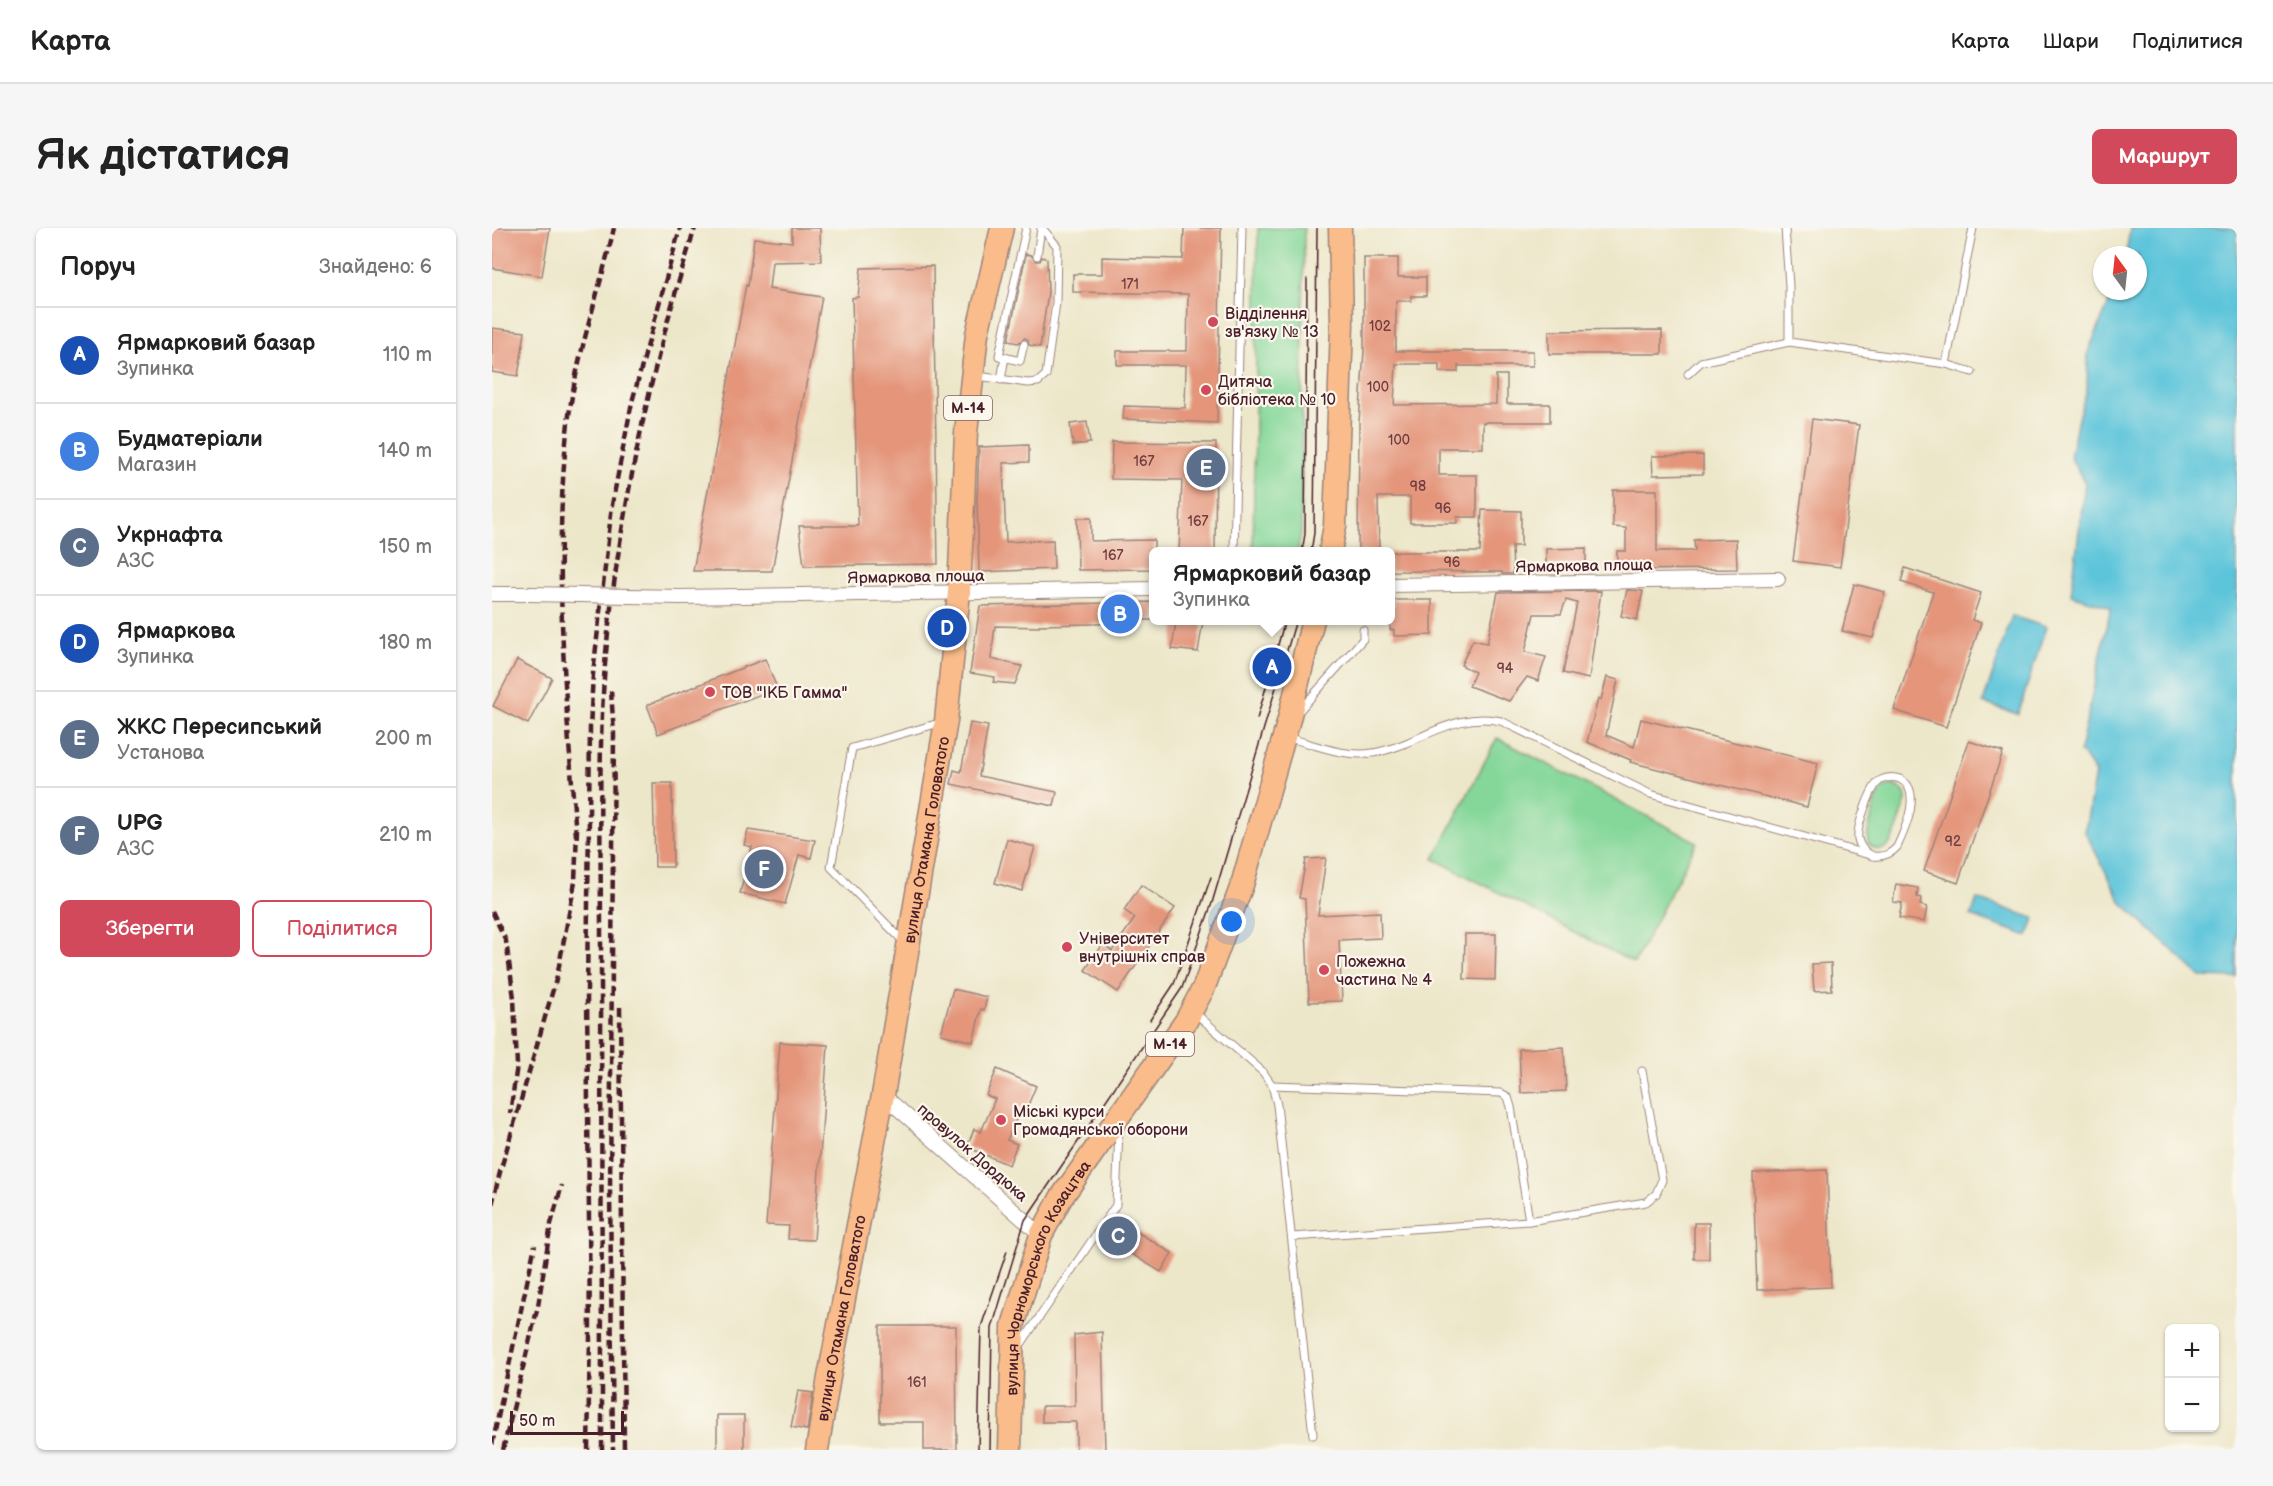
<!DOCTYPE html>
<html lang="uk">
<meta charset="utf-8">
<style>
:root{--surface:#fff;--page:#f6f6f6;--text:#222;--muted:#767676;--line:#e0e0e0;--accent:#d1495b}
body{margin:0;font-family:"Balsamiq Sans",sans-serif;background:var(--page);color:var(--text)}
.controls{position:absolute;right:18px;bottom:18px;display:grid;overflow:hidden;border-radius:9px;box-shadow:0 2px 4px #0004}
.controls button{width:54px;height:54px;display:grid;place-items:center;padding:0;border:0;border-bottom:2px solid var(--line);background:var(--surface);color:var(--text);font:30px sans-serif}
.compass{position:absolute;left:1601px;top:18px;width:54px;height:54px;border-radius:50%;background:var(--surface);box-shadow:0 2px 4px #0004;rotate:345deg}
.scale{position:absolute;left:18px;bottom:15px;width:114px;box-sizing:border-box;padding-left:6px;border:3px solid #4a1f2b;border-top:0;font-size:16px;line-height:21px;white-space:nowrap;color:#4a1f2b;-webkit-text-stroke:4px #fbf7ec;paint-order:stroke}
.you{position:absolute;left:740px;top:694px;width:21px;height:21px;margin:-15px;border:4px solid #fff;border-radius:50%;background:#1a73e8;box-shadow:0 0 0 9px #1a73e833}
.badge{display:grid;place-items:center;width:39px;height:39px;border-radius:50%;background:var(--accent);color:#fff;font-size:20px;font-weight:700}
.pin{position:absolute;translate:-50% -50%;border:3px solid #fff;box-shadow:0 2px 6px #0006}
.popup{position:absolute;left:657px;top:319px;width:246px;height:78px;box-sizing:border-box;display:grid;place-content:center;border-radius:9px;background:var(--surface);filter:drop-shadow(0 2px 4px #0005);font-size:20px;white-space:nowrap;color:var(--muted)}
.popup b{font-size:22px;color:var(--text)}
.popup::after{content:'';position:absolute;left:50%;top:100%;margin-left:-12px;border:12px solid transparent;border-top-color:var(--surface)}
.list{margin:0;padding:0;list-style:none}
h2{display:flex;justify-content:space-between;align-items:center;height:78px;margin:0;padding:0 24px;font-size:26px}
h2 small{font-size:20px;font-weight:400;color:var(--muted)}
.list li{display:grid;grid-template-columns:39px 1fr auto;gap:18px;align-items:center;box-sizing:border-box;height:96px;padding:0 24px;border-top:2px solid var(--line)}
.list b{display:block;font-size:22px;white-space:nowrap}
.list p{margin:0;font-size:20px;white-space:nowrap;color:var(--muted)}
.list em{font-size:20px;font-style:normal;color:var(--muted)}
.actions{display:flex;gap:12px;padding:18px 24px}
.actions a{flex:1;padding:14px 0;border:2px solid var(--accent);border-radius:9px;text-align:center;font-size:21px;color:var(--accent)}
.actions .main{background:var(--accent);color:#fff}
.map{position:relative;flex:none;width:1745px;height:1222px;overflow:hidden;border-radius:9px}
header{display:flex;align-items:center;gap:36px;box-sizing:border-box;height:84px;padding:0 30px;background:var(--surface);border-bottom:2px solid var(--line)}
header strong{font-size:28px}
nav{display:flex;gap:33px;margin-inline-start:auto;font-size:21px}
.intro{display:flex;align-items:center;justify-content:space-between;box-sizing:border-box;height:144px;padding:0 36px}
h1{margin:0;font-size:42px}
.button{padding:15px 27px;border-radius:9px;background:var(--accent);color:#fff;font-size:21px;font-weight:700}
main{display:flex;gap:36px;padding:0 36px}
aside{flex:1;background:var(--surface);border-radius:9px;box-shadow:0 2px 4px #0004}
.map>svg:first-child{display:block}
.green{fill:#84d799;stroke:#677b62;stroke-width:1.5}
.water{fill:#5dc5da;stroke:#547282;stroke-width:1.5}
.building{fill:#e4957a}
.lines{fill:none;stroke-linecap:round;stroke-linejoin:round}
.lane-casing{stroke:#9c837a;stroke-width:9}
.street-casing{stroke:#9c837a;stroke-width:16}
.primary-casing{stroke:#9c837a;stroke-width:25}
.lane{stroke:#fff;stroke-width:7}
.street{stroke:#fff;stroke-width:14}
.primary{stroke:#f9bc8a;stroke-width:22}
.tram{stroke:#4a1f2b;stroke-width:1.5}
.rail{stroke:#4a1f2b;stroke-width:4.5;stroke-dasharray:9 4.5;stroke-linecap:butt}
.street-bridge-casing{stroke:#9c837a;stroke-width:16;stroke-linecap:butt}
.street-bridge{stroke:#fff;stroke-width:14}
.poi-dot{fill:#d1495b;stroke:#fbf7ec;stroke-width:2}
.labels{text-anchor:middle;stroke-width:4.5;stroke-linejoin:round;paint-order:stroke}
.number-label{font-size:14px;fill:#703c3f}
.shield{fill:#fbf7ec;stroke:#7f6065;stroke-width:1.5}
.shield-label{font-size:15px;font-weight:bold;fill:#4a1f2b}
.poi-label{font-size:16px;fill:#4a1f2b;stroke:#fbf7ec;text-anchor:start}
.street-label{font-size:16px;fill:#4a1f2b;stroke:#fbf7ec}
</style>
<header>
<strong>Карта</strong>
<nav><a>Карта</a><a>Шари</a><a>Поділитися</a></nav>
</header>
<div class="intro"><h1>Як дістатися</h1><a class="button">Маршрут</a></div>
<main>
<aside>
<h2>Поруч<small>Знайдено: 6</small></h2>
<ul class="list">
<li><span class="badge" style="background:#1a4fb4">A</span><div><b>Ярмарковий базар</b><p>Зупинка</p></div><em>110 m</em></li>
<li><span class="badge" style="background:#3f7fe0">B</span><div><b>Будматеріали</b><p>Магазин</p></div><em>140 m</em></li>
<li><span class="badge" style="background:#5c6f8a">C</span><div><b>Укрнафта</b><p>АЗС</p></div><em>150 m</em></li>
<li><span class="badge" style="background:#1a4fb4">D</span><div><b>Ярмаркова</b><p>Зупинка</p></div><em>180 m</em></li>
<li><span class="badge" style="background:#5c6f8a">E</span><div><b>ЖКС Пересипський</b><p>Установа</p></div><em>200 m</em></li>
<li><span class="badge" style="background:#5c6f8a">F</span><div><b>UPG</b><p>АЗС</p></div><em>210 m</em></li>
</ul>
<div class="actions"><a class="main">Зберегти</a><a>Поділитися</a></div>
</aside>
<div class="map">
<svg width="1745" height="1222" viewBox="0 0 1745 1222">
<rect width="100%" height="100%" fill="#fbf7ec"/>
<filter id="ink" filterUnits="userSpaceOnUse"><feTurbulence type="fractalNoise" baseFrequency=".0167" numOctaves="2"/><feDisplacementMap in="SourceGraphic" scale="12" xChannelSelector="R" yChannelSelector="G"/><feConvolveMatrix kernelMatrix="1 2 1 2 8 2 1 2 1" color-interpolation-filters="sRGB"/></filter>
<filter id="wash" filterUnits="userSpaceOnUse"><feTurbulence type="fractalNoise" baseFrequency=".008" numOctaves="4" result="noise"/><feDisplacementMap in="SourceGraphic" scale="24" xChannelSelector="R" yChannelSelector="G"/><feGaussianBlur stdDeviation="1.35" result="paint"/><feColorMatrix in="noise" values="0 0 0 0 0 0 0 0 0 0 0 0 0 0 0 0 0 1.4 0 .05"/><feComposite in="paint" operator="in"/></filter>
<g filter="url(#wash)">
<rect width="100%" height="100%" fill="#ede7ca"/>
<g class="green">
<polygon points="766,0 812,0 809,305 806,323 761,323"/>
<polygon points="1005,510 1205,614 1142,735 942,631"/>
<path d="M 1401,557 C 1409,560 1415,564 1414,573 C 1409,587 1399,640 1376,615 C 1374,605 1384,567 1392,560 C 1395,557 1397,558 1401,557 Z"/>
</g>
<g class="water">
<polygon points="1638,0 1745,0 1745,750 1709,749 1630,675 1593,604 1603,545 1588,523 1619,379 1579,367 1593,255 1578,229 1586,190 1595,162 1596,124 1622,63 1646,63 1646,27 1634,27"/>
<polygon points="1520,388 1554,399 1526,486 1491,475"/>
<polygon points="1485,671 1542,690 1536,708 1479,688"/>
</g>
<g id="blocks">
<g class="building">
<polygon points="0,0 58,0 50,48 0,40"/>
<polygon points="300,0 328,0 329,33 280,34 277,61 330,69 280,343 201,343 254,57 256,58 262,10 300,14"/>
<polygon points="692,0 729,0 725,195 631,191 632,178 693,180 694,137 625,137 625,123 695,123 696,66 581,64 581,46 610,46 610,29 691,31"/>
<polygon points="534,26 539,27 544,33 548,33 550,29 555,31 556,64 548,119 537,117 536,112 533,110 526,115 516,113"/>
<polygon points="872,30 906,30 906,49 934,49 934,68 919,68 919,73 904,73 904,123 1041,123 1041,138 966,138 966,144 947,144 947,136 904,136 902,177 1004,176 1004,147 1015,147 1015,176 1058,176 1058,194 991,194 991,220 947,220 947,247 985,247 985,289 965,289 965,295 918,295 918,269 886,269 887,324 866,324 867,194 872,123"/>
<polygon points="441,38 446,336 312,338 307,298 366,298 360,70 366,69 369,40"/>
<polygon points="0,100 33,104 26,148 0,144"/>
<polygon points="1170,102 1170,126 1057,126 1057,103"/>
<polygon points="1320,191 1367,197 1348,339 1301,333"/>
<polygon points="595,194 598,215 581,217 578,196"/>
<polygon points="620,214 724,215 723,324 687,324 690,252 619,251"/>
<polygon points="537,217 537,234 511,235 514,314 561,312 562,341 487,344 485,272 487,219"/>
<polygon points="1211,227 1211,246 1161,247 1160,228"/>
<polygon points="1121,262 1165,262 1165,323 1203,323 1202,312 1244,311 1245,341 1125,342 1125,323 1134,323 1134,300 1121,299"/>
<polygon points="990,282 1029,283 1029,318 1020,318 1021,346 1010,346 1010,344 898,343 898,324 988,324"/>
<polygon points="585,290 599,290 599,313 662,312 662,341 586,342"/>
<polygon points="1094,320 1094,337 1054,337 1054,321"/>
<polygon points="1413,340 1489,365 1480,392 1489,395 1454,499 1402,482 1441,364 1409,354"/>
<polygon points="1362,356 1393,364 1381,410 1350,403"/>
<polygon points="1135,362 1151,363 1145,392 1129,388"/>
<polygon points="1109,363 1097,451 1071,445 1085,375 1074,372 1069,386 1042,386 1033,424 1054,429 1046,453 1035,449 1017,473 977,458 983,444 969,437 981,412 995,415 1006,364"/>
<polygon points="902,372 940,372 940,407 902,408 902,402 898,402 898,379 902,379"/>
<polygon points="662,374 662,392 650,392 650,395 547,397 547,399 503,398 499,431 530,438 523,456 501,454 503,449 478,445 488,378"/>
<polygon points="684,393 711,393 706,424 680,421"/>
<polygon points="273,431 285,460 166,506 155,477"/>
<polygon points="25,432 60,450 36,496 1,478"/>
<polygon points="1115,449 1126,452 1114,507 1142,519 1149,491 1326,535 1315,579 1138,534 1139,532 1095,514 1106,471 1109,472"/>
<polygon points="478,495 496,498 487,548 565,564 562,578 459,556 462,542 469,544"/>
<polygon points="1477,513 1511,524 1466,655 1432,643"/>
<polygon points="161,555 180,555 181,639 163,639"/>
<polygon points="256,602 323,612 319,630 307,627 293,676 248,665 260,619 252,617"/>
<polygon points="515,611 543,619 530,663 503,655"/>
<polygon points="834,630 826,687 888,684 889,710 847,712 850,773 817,774 813,671 807,670 814,631"/>
<polygon points="1404,656 1426,660 1425,669 1429,670 1428,677 1435,679 1432,694 1407,690 1410,675 1401,674"/>
<polygon points="649,657 683,680 626,764 593,742 611,716 620,723 643,690 632,682"/>
<polygon points="973,706 1004,706 1003,752 972,751"/>
<polygon points="1339,735 1340,762 1322,763 1320,736"/>
<polygon points="461,761 495,769 492,782 489,781 481,814 449,806"/>
<polygon points="288,814 336,817 322,1012 296,1011 297,998 274,997"/>
<polygon points="1072,819 1074,863 1029,865 1027,821"/>
<polygon points="505,841 544,858 534,882 529,880 515,912 525,916 517,937 475,919 482,901 489,904 503,871 494,867"/>
<polygon points="1335,942 1339,1059 1265,1062 1261,945"/>
<polygon points="622,990 680,1025 669,1044 611,1009"/>
<rect x="1202" y="995" width="15" height="36"/>
<polygon points="388,1098 464,1098 465,1222 432,1222 432,1194 388,1194"/>
<polygon points="610,1104 613,1222 584,1222 584,1194 550,1194 550,1178 583,1178 582,1107"/>
<polygon points="306,1163 321,1165 315,1202 299,1199"/>
<rect x="225" y="1187" width="27" height="35"/>
</g>
</g>
</g>
<g filter="url(#ink)">
<use href="#blocks" fill-opacity="0" stroke="#9c837a" stroke-width="1.5"/>
<g class="lines">
<g class="lane-casing">
<g id="lane">
<polyline points="1293,0 1297,58 1297,114"/>
<polyline points="545,28 549,0"/>
<polyline points="532,116 528,133 507,128 534,0"/>
<polyline points="1454,136 1481,0"/>
<polyline points="1196,146 1209,134 1297,114 1454,136 1480,144"/>
<polyline points="485,148 536,155 546,154 554,147 564,75 565,18 550,0"/>
<polyline points="509,152 513,129"/>
<polyline points="742,324 750,0"/>
<polyline points="808,482 871,411 871,402"/>
<path d="M 794,509 C 821,516 853,530 881,525 C 925,518 962,482 1009,493 L 1158,566 L 1381,628 C 1391,629 1398,627 1405,619 C 1413,602 1431,562 1408,551 C 1402,549 1395,549 1389,552 C 1379,557 1364,600 1366,611 C 1368,620 1373,624 1381,628"/>
<polyline points="411,713 339,639 360,520 451,494"/>
<polyline points="702,784 771,844 780,857 785,877 821,1207"/>
<polyline points="780,857 1009,865 1016,869 1019,879 1037,993"/>
<polyline points="800,1009 1037,993 1154,974 1164,966 1170,952 1150,843"/>
<polyline points="527,1119 624,977 627,900"/>
</g>
</g>
<g class="street-casing">
<g id="street">
<polyline points="898,357 1286,351"/>
<polyline points="0,366 38,366"/>
<polyline points="188,369 662,361"/>
<polyline points="391,867 549,1007"/>
</g>
</g>
<g class="primary-casing">
<g id="primary">
<polyline points="838,324 843,298 850,97 848,0"/>
<path id="s1" d="M 325,1222 L 337,1149 L 391,867 L 454,493 L 467,364 L 474,205 L 485,106 L 510,0"/>
<path id="s2" d="M 518,1222 L 521,1098 L 549,1007 L 569,970 L 694,793 L 712,759 L 750,657 L 796,495 L 821,392"/>
</g>
</g>
<use href="#lane" class="lane"/>
<use href="#street" class="street"/>
<use href="#primary" class="primary"/>
<g class="tram">
<polyline points="810,324 813,306 815,51"/>
<polyline points="819,324 822,305 825,0"/>
<polyline points="765,491 793,392"/>
<polyline points="658,792 682,756 719,649"/>
<polyline points="486,1222 489,1099 515,1023"/>
<polyline points="498,1222 500,1100 533,992 690,760 720,675 804,392"/>
</g>
<g class="rail">
<polyline points="119,463 122,506 118,963 121,1222"/>
<path d="M 84,608 C 74,472 60,331 76,195 C 84,128 107,65 122,0"/>
<polyline points="0,683 14,713 22,770 25,837 18,886"/>
<polyline points="128,779 132,1222"/>
<polyline points="0,977 8,944 65,748 83,654 85,601"/>
<polyline points="0,1217 43,1017"/>
<polyline points="11,1222 46,1078 59,996 70,957"/>
<polyline points="96,1222 98,1107 95,764 98,500 101,446 120,277 140,174 188,0"/>
<path d="M 110,1222 C 110,1051 109,879 109,708 C 109,607 105,505 116,405 C 131,267 161,132 203,0"/>
</g>
<g class="street-bridge-casing">
<polyline id="street-bridge" points="38,366 188,369"/>
</g>
<use href="#street-bridge" class="street-bridge"/>
</g>
</g>
<g class="poi-dot">
<circle cx="721" cy="94" r="6"/>
<circle cx="714" cy="162" r="6"/>
<circle cx="218" cy="464" r="6"/>
<circle cx="575" cy="719" r="6"/>
<circle cx="832" cy="742" r="6"/>
<circle cx="509" cy="892" r="6"/>
</g>
<g class="labels">
<g class="number-label">
<text x="638" y="61">171</text>
<text x="888" y="103">102</text>
<text x="886" y="164">100</text>
<text x="907" y="217">100</text>
<text x="652" y="238">167</text>
<text x="926" y="263">98</text>
<text x="951" y="285">96</text>
<text x="706" y="298">167</text>
<text x="621" y="332">167</text>
<text x="960" y="339">96</text>
<text x="1013" y="445">94</text>
<text x="1461" y="618">92</text>
<text x="425" y="1159">161</text>
</g>
<g class="shield">
<rect x="452" y="168" width="48" height="24" rx="4.5"/>
<rect x="654" y="804" width="48" height="24" rx="4.5"/>
</g>
<g class="shield-label">
<text x="476" y="185">М-14</text>
<text x="678" y="821">М-14</text>
</g>
<g class="poi-label">
<text x="733" y="91">Відділення<tspan x="733" dy="18">зв'язку № 13</tspan></text>
<text x="726" y="159">Дитяча<tspan x="726" dy="18">бібліотека № 10</tspan></text>
<text x="230" y="470">ТОВ "ІКБ Гамма"</text>
<text x="587" y="716">Університет<tspan x="587" dy="18">внутрішніх справ</tspan></text>
<text x="844" y="739">Пожежна<tspan x="844" dy="18">частина № 4</tspan></text>
<text x="521" y="889">Міські курси<tspan x="521" dy="18">Громадянської оборони</tspan></text>
</g>
<g class="street-label">
<text transform="translate(1092 337) rotate(-1)" y="6">Ярмаркова площа</text>
<text transform="translate(424 348) rotate(-1)" y="6">Ярмаркова площа</text>
<text dy="6" stroke="none"><textPath href="#s1" startOffset="620">вулиця Отамана Головатого</textPath></text>
<text transform="translate(481 924) rotate(41)" y="6">провулок Дордюка</text>
<text dy="6" stroke="none"><textPath href="#s2" startOffset="180">вулиця Чорноморського Козацтва</textPath></text>
<text dy="6" stroke="none"><textPath href="#s1" startOffset="134">вулиця Отамана Головатого</textPath></text>
</g>
</g>
</svg>
<div class="controls">
<button>+</button>
<button>−</button>
</div>
<svg class="compass" viewBox="-18 -18 36 36"><path d="M0-13l5 13h-10z" fill="#e53935"/><path d="M0 13l5-13h-10z" fill="#767676"/></svg>
<div class="scale">50 m</div>
<div class="you"></div>
<div class="pin badge" style="left:780px;top:439px;background:#1a4fb4">A</div>
<div class="popup"><b>Ярмарковий базар</b>Зупинка</div>
<div class="pin badge" style="left:628px;top:386px;background:#3f7fe0">B</div>
<div class="pin badge" style="left:626px;top:1008px;background:#5c6f8a">C</div>
<div class="pin badge" style="left:455px;top:400px;background:#1a4fb4">D</div>
<div class="pin badge" style="left:714px;top:240px;background:#5c6f8a">E</div>
<div class="pin badge" style="left:272px;top:641px;background:#5c6f8a">F</div>
</div>
</main>
